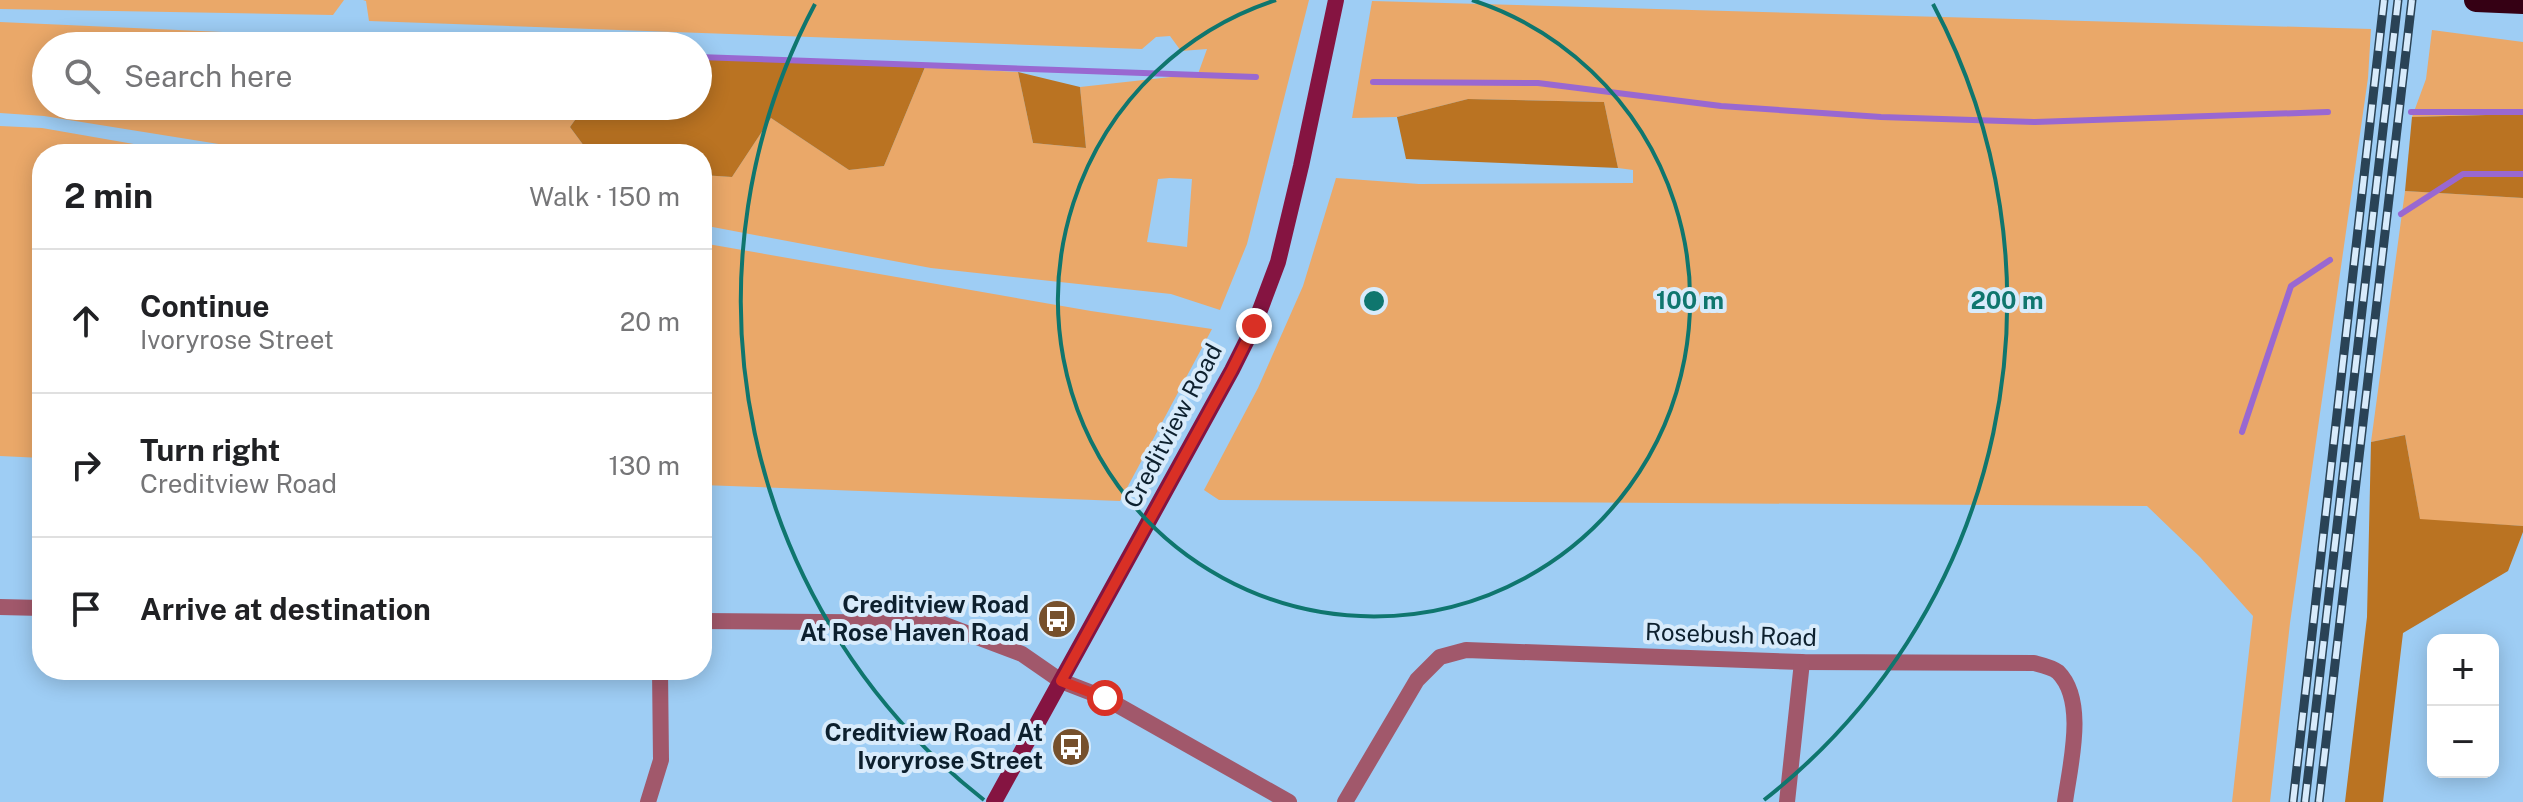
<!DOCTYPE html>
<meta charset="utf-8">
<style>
:root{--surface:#fff;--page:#f2f2f2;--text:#202124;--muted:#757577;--line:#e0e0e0}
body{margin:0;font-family:"Public Sans",sans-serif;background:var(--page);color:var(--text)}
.controls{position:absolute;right:24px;bottom:24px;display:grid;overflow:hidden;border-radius:16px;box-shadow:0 4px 20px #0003}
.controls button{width:72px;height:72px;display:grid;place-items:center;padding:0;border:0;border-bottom:2px solid var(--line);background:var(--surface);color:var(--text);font:40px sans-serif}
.stop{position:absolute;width:24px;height:24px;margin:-18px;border:6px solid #d93025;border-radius:50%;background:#fff}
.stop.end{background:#d93025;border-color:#fff;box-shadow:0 2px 8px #0008}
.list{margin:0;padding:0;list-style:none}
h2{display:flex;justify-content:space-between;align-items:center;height:104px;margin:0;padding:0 32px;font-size:34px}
h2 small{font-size:26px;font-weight:400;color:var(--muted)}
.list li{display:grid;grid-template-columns:52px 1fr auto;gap:24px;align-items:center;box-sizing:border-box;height:144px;padding:0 32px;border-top:2px solid var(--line)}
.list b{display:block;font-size:30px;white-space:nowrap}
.list p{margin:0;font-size:26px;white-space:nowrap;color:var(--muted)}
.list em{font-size:26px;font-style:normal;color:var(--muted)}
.icon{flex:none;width:44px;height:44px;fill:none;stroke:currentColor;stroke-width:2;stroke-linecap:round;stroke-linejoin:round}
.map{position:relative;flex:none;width:2523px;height:802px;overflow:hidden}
.search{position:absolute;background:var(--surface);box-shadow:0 4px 20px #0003;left:32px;top:32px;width:680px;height:88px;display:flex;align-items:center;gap:20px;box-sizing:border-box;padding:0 28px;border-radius:44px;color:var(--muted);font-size:30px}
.panel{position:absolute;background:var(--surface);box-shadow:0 4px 20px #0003;left:32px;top:144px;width:680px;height:536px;border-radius:32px}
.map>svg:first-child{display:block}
.green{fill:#eaa869;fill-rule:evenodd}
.forest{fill:#ba7322}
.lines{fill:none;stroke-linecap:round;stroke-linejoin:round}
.stream{stroke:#9968d1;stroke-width:6}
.street{stroke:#a1586b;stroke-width:16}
.secondary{stroke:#851441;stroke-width:16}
.highway{stroke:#350014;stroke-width:24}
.rail-casing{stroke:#2a4356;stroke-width:9}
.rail{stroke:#d8ebfb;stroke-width:6;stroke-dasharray:18;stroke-linecap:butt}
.route{stroke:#d93025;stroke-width:10}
.ring{fill:none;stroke:#0f766e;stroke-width:4}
.labels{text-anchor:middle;stroke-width:8;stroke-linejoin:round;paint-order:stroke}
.street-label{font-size:24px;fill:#0d202e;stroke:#d8ebfb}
.poi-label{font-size:24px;font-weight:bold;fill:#0d202e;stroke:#d8ebfb;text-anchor:end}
.centre{fill:#0f766e;stroke:#d8ebfb;stroke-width:4}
.ring-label{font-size:24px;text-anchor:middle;font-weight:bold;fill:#0f766e;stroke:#d8ebfb;stroke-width:8;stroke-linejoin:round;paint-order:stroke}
</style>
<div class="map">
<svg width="2523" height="802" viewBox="0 0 2523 802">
<rect width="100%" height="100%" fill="#9ecdf4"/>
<g class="green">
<polygon points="0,0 344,0 333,15 0,9"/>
<path d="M 363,0 L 1309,0 L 1247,244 L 1220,310 L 1171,294 L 931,268 L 702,225 L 702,175 L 732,177 L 771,118 L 849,170 L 884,166 L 925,67 L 1018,72 L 1033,143 L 1086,148 L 1080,87 L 1198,74 L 1207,49 L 1181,51 L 1170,36 L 1156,37 L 1142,49 L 369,21 L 366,1 ZM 1170,178 L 1192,179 L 1187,247 L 1147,242 L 1158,179 Z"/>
<polygon points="1372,1 2371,29 2368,78 2290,623 2270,802 2232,802 2253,616 2200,557 2147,506 1219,500 1204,490 1258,388 1303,286 1336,178 1419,184 1633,183 1633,170 1618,168 1604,102 1468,99 1397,117 1352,118"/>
<polygon points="0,22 533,46 46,46 46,106 585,106 570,127 590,154 281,154 44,116 0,113"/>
<polygon points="2432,30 2523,42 2523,114 2412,117 2426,79"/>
<polygon points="0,126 42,128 191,154 42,154 42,458 0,456"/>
<polygon points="2405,191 2523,198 2523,526 2420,520 2405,435 2371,442"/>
<polygon points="702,243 1091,311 1212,329 1120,501 702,485"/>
</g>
<g class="forest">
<polygon points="698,55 925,67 884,166 849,170 771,118 732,177 702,175 702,154 590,154 570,127 585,106 698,106"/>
<polygon points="1018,72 1080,87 1086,148 1033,143"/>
<polygon points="1468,99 1604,102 1618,168 1406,159 1397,117"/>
<polygon points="2523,114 2523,198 2405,191 2412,117"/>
<polygon points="2405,435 2420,519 2523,526 2523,532 2508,571 2403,633 2383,802 2345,802 2367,617 2371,442"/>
</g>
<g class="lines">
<g class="stream">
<polyline points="698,57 1256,77"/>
<polyline points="1373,82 1538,83 1721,106 1881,117 2035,122 2328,112"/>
<polyline points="2411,112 2523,112"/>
<polyline points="2401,214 2463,174 2523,174"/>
<polyline points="2242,432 2291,286 2330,260"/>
</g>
<g class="street">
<polyline points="0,607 42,608"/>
<polyline points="702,621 940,623 1022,654 1061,681 1105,698 1289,802"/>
<polyline points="648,802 661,760 660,670"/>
<path d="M 1345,802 L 1417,680 L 1440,657 L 1466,650 L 1802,662 L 2034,663 C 2042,665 2052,667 2058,672 C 2087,701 2070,765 2065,802"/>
<polyline points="1787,802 1802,662"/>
</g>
<polyline class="secondary" points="994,802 1232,370 1254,326 1278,262 1301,166 1336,0"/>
<polyline class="highway" points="2476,0 2523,2"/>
<g class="rail-casing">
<g id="rail">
<polyline points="2293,802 2384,0"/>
<polyline points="2305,802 2398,0"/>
<polyline points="2319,802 2412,0"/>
</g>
</g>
<use href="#rail" class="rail"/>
</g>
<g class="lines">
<polyline class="route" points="1105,698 1061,681 1232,370 1254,326"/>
</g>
<g class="ring">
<path d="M1472 0A316 316 0 1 1 1276 0"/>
<path d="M984 800A633 633 0 0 1 815 4M1933 4A633 633 0 0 1 1764 800"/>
</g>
<defs>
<g id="bus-disc" transform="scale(2)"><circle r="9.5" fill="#76502c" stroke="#d8ebfb"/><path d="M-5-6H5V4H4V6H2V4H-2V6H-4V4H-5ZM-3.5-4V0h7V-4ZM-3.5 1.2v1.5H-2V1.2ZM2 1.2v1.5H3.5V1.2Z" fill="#fff"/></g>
</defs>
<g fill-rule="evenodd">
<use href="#bus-disc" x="1057" y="619"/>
<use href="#bus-disc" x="1071" y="747"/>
</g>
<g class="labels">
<g class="street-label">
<text transform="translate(1173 426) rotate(-62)" y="8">Creditview Road</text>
<text transform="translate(1731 635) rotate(2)" y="8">Rosebush Road</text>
</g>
<g class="poi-label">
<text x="1029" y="613">Creditview Road<tspan x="1029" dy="28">At Rose Haven Road</tspan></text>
<text x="1043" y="741">Creditview Road At<tspan x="1043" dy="28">Ivoryrose Street</tspan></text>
</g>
</g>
<circle cx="1374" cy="301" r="12" class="centre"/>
<g class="ring-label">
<text x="1690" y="309">100 m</text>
<text x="2007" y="309">200 m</text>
</g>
</svg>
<div class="controls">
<button>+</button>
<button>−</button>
</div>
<div class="stop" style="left:1105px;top:698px"></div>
<div class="stop end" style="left:1254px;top:326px"></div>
<div class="search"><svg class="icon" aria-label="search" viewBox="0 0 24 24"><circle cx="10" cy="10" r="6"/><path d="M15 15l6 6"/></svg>Search here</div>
<section class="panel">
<h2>2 min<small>Walk · 150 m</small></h2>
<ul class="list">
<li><svg class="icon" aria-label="ahead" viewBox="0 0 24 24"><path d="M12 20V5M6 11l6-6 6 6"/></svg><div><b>Continue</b><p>Ivoryrose Street</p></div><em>20 m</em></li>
<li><svg class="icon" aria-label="right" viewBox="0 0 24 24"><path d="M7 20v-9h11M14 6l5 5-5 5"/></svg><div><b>Turn right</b><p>Creditview Road</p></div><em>130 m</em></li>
<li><svg class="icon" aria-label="arrive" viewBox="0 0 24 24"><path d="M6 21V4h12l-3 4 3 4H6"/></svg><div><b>Arrive at destination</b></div></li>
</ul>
</section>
</div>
